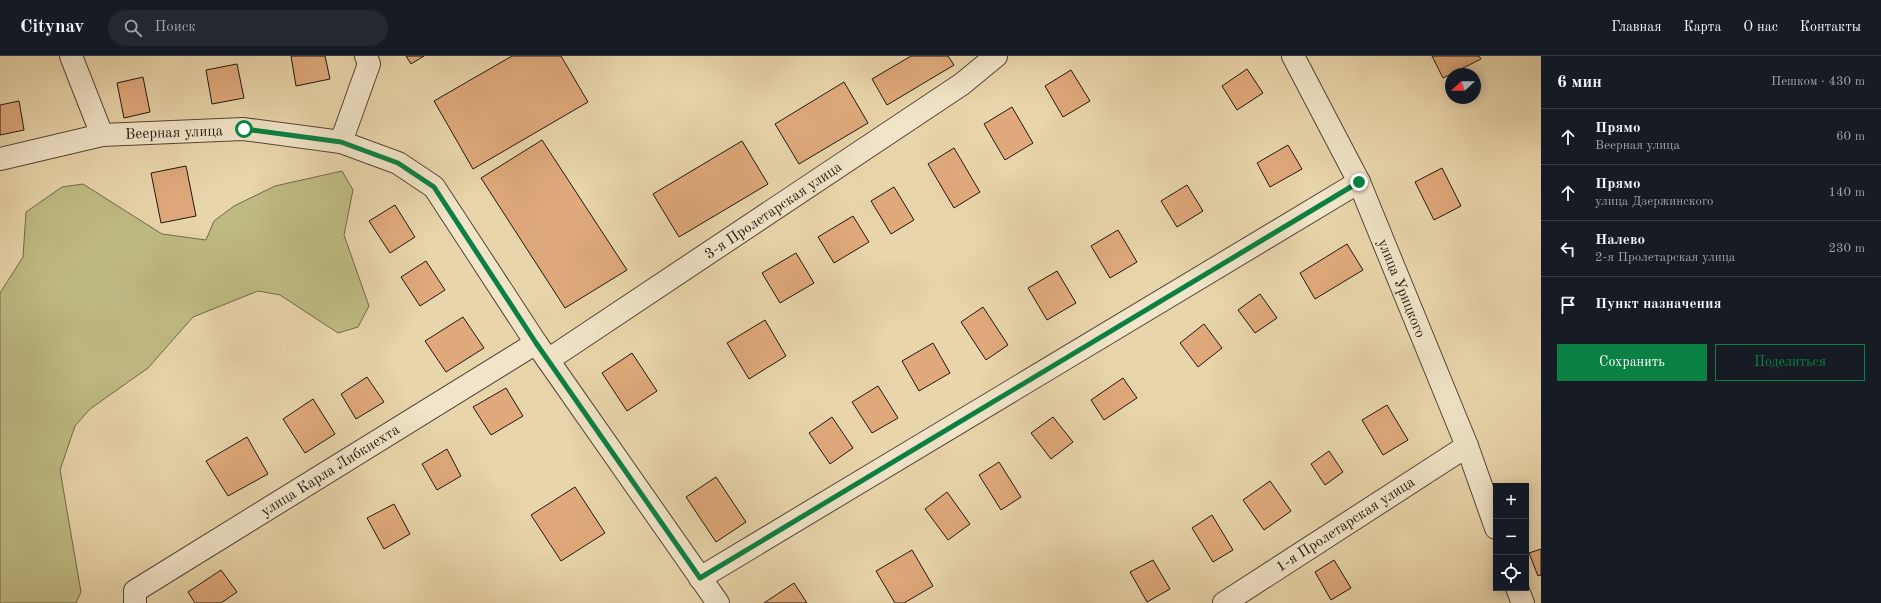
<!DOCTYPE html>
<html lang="ru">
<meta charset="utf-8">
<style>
:root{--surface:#171b24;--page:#242831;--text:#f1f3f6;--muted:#9ea1a6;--line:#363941;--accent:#0b8043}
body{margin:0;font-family:"Old Standard TT",serif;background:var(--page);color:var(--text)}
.controls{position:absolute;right:12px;bottom:12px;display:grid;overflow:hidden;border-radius:0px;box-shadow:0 2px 10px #0003}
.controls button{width:36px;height:36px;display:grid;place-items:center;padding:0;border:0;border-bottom:1px solid var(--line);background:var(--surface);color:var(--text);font:20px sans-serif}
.compass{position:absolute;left:1445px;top:12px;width:36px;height:36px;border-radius:50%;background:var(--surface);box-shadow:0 2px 10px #0003;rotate:249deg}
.stop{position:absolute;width:12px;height:12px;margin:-9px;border:3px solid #0b8043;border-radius:50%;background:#fff}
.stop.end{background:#0b8043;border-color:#fff;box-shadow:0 1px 4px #0008}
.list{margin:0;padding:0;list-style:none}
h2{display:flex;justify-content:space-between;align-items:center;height:52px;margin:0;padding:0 16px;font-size:17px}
h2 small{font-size:13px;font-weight:400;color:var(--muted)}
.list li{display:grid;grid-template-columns:26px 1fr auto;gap:12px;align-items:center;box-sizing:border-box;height:56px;padding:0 16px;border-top:1px solid var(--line)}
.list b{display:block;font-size:15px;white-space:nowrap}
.list p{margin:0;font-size:13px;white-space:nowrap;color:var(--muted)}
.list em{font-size:13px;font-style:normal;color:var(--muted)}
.actions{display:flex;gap:8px;padding:12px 16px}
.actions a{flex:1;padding:9px 0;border:1px solid var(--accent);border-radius:0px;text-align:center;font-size:14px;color:var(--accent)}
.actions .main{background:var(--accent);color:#fff}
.icon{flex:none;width:22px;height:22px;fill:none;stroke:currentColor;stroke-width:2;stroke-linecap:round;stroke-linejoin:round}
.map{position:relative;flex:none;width:1541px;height:547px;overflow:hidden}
header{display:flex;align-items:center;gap:24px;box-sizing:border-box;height:56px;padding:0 20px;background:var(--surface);border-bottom:1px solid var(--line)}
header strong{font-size:19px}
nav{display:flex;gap:22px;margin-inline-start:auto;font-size:14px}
.search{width:280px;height:36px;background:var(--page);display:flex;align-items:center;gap:10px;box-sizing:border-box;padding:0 14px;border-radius:22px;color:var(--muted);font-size:15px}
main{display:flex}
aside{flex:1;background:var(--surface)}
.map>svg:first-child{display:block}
.green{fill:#bfbb83;stroke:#71694a}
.building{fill:#dfa97b;stroke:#231712}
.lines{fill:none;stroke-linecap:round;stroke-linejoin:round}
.minor-casing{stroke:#544638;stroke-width:24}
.minor{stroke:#f1e4c8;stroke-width:22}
.route{stroke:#0b8043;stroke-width:5}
.labels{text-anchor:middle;stroke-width:3;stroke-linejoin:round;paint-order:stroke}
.street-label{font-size:15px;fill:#231712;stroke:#f1e4c8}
</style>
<header>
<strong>Citynav</strong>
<div class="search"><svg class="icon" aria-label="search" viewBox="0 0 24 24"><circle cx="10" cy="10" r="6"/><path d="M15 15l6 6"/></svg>Поиск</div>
<nav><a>Главная</a><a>Карта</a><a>О нас</a><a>Контакты</a></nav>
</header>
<main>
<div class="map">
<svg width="1541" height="547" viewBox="0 0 1541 547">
<rect width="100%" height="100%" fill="#e9d5ab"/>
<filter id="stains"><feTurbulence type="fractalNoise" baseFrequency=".005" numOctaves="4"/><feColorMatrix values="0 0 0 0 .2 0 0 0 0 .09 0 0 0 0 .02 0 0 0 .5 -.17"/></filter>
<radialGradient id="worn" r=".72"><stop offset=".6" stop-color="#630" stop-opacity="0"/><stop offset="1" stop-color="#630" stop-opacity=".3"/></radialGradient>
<polygon class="green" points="342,115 353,134 344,179 369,250 358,271 338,277 280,239 258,235 193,261 148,312 90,353 75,370 60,414 81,536 76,547 0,547 0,237 23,201 26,156 62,131 83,128 162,178 206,184 214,165 234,150 275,130"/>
<g class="building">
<polygon points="291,0 325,0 330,23 296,30"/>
<polygon points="406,0 424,0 411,8"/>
<polygon points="512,0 561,0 588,46 473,113 434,45"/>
<polygon points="911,0 948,0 954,9 887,49 872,23"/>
<polygon points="1432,0 1479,0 1481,3 1443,22"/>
<polygon points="237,8 244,42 212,48 206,14"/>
<polygon points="1247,13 1263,37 1237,54 1222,30"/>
<polygon points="1071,14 1090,45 1063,61 1045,30"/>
<polygon points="143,21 150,56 124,62 117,27"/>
<polygon points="844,26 868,67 799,108 775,68"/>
<polygon points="19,45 24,74 0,79 0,49"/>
<polygon points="1012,51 1033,87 1005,104 984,68"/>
<polygon points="542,84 627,214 565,252 481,122"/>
<polygon points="742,85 768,128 679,181 653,138"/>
<polygon points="1288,89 1302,113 1270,131 1257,107"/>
<polygon points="954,92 980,136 954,152 928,108"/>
<polygon points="186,110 196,160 161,167 151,117"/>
<polygon points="1442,112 1461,150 1434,164 1415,126"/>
<polygon points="1187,129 1203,155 1177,171 1161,145"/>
<polygon points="894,131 914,164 891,178 871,145"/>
<polygon points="395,149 415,181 390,197 369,165"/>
<polygon points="853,160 869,186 834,207 818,181"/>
<polygon points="1118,174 1137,206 1110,222 1091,190"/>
<polygon points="1347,188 1363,214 1315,243 1300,217"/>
<polygon points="796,197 814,227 780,247 762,217"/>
<polygon points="426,205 445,234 420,250 401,221"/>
<polygon points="1057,215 1076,247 1047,264 1028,232"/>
<polygon points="1260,238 1277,262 1255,277 1238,254"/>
<polygon points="983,251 1008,289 986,304 961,266"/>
<polygon points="463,261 484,292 446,316 425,285"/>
<polygon points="765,264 786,300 749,323 727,287"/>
<polygon points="1204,268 1222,292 1198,311 1180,287"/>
<polygon points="933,287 950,317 919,335 902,305"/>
<polygon points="632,297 657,335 627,355 602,317"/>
<polygon points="367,321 384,346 356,363 341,338"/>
<polygon points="1123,322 1137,342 1104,364 1091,344"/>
<polygon points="878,330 898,362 872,377 852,346"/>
<polygon points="506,332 523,360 491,379 473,351"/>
<polygon points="313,343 335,378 305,397 283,363"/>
<polygon points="1387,349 1408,384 1383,399 1362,364"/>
<polygon points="832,361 853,392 830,408 809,377"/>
<polygon points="1053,361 1073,386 1051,403 1031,377"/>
<polygon points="247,381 268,418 228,440 206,405"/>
<polygon points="447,393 461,420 437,434 422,408"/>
<polygon points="1329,395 1343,416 1325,429 1311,408"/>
<polygon points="999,406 1021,441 1001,454 979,419"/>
<polygon points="716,421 746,466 716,486 686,441"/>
<polygon points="1270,425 1291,455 1264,474 1243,444"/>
<polygon points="575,431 605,477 561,505 531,459"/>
<polygon points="947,436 970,468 948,484 925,453"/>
<polygon points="394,448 410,478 384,493 367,462"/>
<polygon points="1212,459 1233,494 1213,506 1192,472"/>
<polygon points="1541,493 1541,519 1538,520 1529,497"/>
<polygon points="912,494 933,530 904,547 895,547 876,515"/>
<polygon points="1153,504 1170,533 1147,546 1130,516"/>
<polygon points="1334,504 1351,532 1331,544 1315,516"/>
<polygon points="221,514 237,536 221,547 195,547 188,536"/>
<polygon points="794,527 807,547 764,547"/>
</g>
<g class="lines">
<g class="minor-casing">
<g id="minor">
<polyline points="71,0 102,79"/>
<polyline points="1293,0 1359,126 1467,390 1496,472"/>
<polyline points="341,86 369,8 366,0"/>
<polyline points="0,103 102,79 243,73 341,86 398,107 434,131 536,287 718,547"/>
<polyline points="548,304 962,28 996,0"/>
<polyline points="700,522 1359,126"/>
<polyline points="1517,532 1523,547"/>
<polyline points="135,547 135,535 536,287"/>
<polyline points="1224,547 1467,390"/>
</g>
</g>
<use href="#minor" class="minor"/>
</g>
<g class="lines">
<polyline class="route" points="244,73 341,86 398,107 434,131 536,287 700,522 1359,126"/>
</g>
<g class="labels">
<g class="street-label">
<text transform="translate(174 76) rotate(-2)" y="5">Веерная улица</text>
<text transform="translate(773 154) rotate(-34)" y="5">3-я Пролетарская улица</text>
<text transform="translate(1402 232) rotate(68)" y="5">улица Урицкого</text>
<text transform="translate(330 414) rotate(-32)" y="5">улица Карла Либкнехта</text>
<text transform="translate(1345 468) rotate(-33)" y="5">1-я Пролетарская улица</text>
</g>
</g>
<rect width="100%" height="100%" filter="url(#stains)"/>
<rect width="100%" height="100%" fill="url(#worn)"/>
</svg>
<div class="controls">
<button>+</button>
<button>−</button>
<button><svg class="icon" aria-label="locate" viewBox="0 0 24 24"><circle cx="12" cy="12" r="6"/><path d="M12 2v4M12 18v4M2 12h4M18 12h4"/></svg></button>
</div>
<svg class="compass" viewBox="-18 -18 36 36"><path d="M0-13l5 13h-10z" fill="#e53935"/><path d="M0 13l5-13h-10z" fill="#9ea1a6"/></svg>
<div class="stop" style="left:244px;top:73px"></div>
<div class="stop end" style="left:1359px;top:126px"></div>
</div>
<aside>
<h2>6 мин<small>Пешком · 430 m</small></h2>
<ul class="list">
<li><svg class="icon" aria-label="ahead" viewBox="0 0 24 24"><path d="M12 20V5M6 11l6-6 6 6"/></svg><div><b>Прямо</b><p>Веерная улица</p></div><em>60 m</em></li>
<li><svg class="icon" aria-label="ahead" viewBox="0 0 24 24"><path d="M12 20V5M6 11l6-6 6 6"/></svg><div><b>Прямо</b><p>улица Дзержинского</p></div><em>140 m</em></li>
<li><svg class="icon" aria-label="left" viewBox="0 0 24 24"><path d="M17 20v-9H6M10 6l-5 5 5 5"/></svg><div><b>Налево</b><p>2-я Пролетарская улица</p></div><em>230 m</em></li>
<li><svg class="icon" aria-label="arrive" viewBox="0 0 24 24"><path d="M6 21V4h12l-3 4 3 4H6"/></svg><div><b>Пункт назначения</b></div></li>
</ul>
<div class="actions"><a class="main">Сохранить</a><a>Поделиться</a></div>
</aside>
</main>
